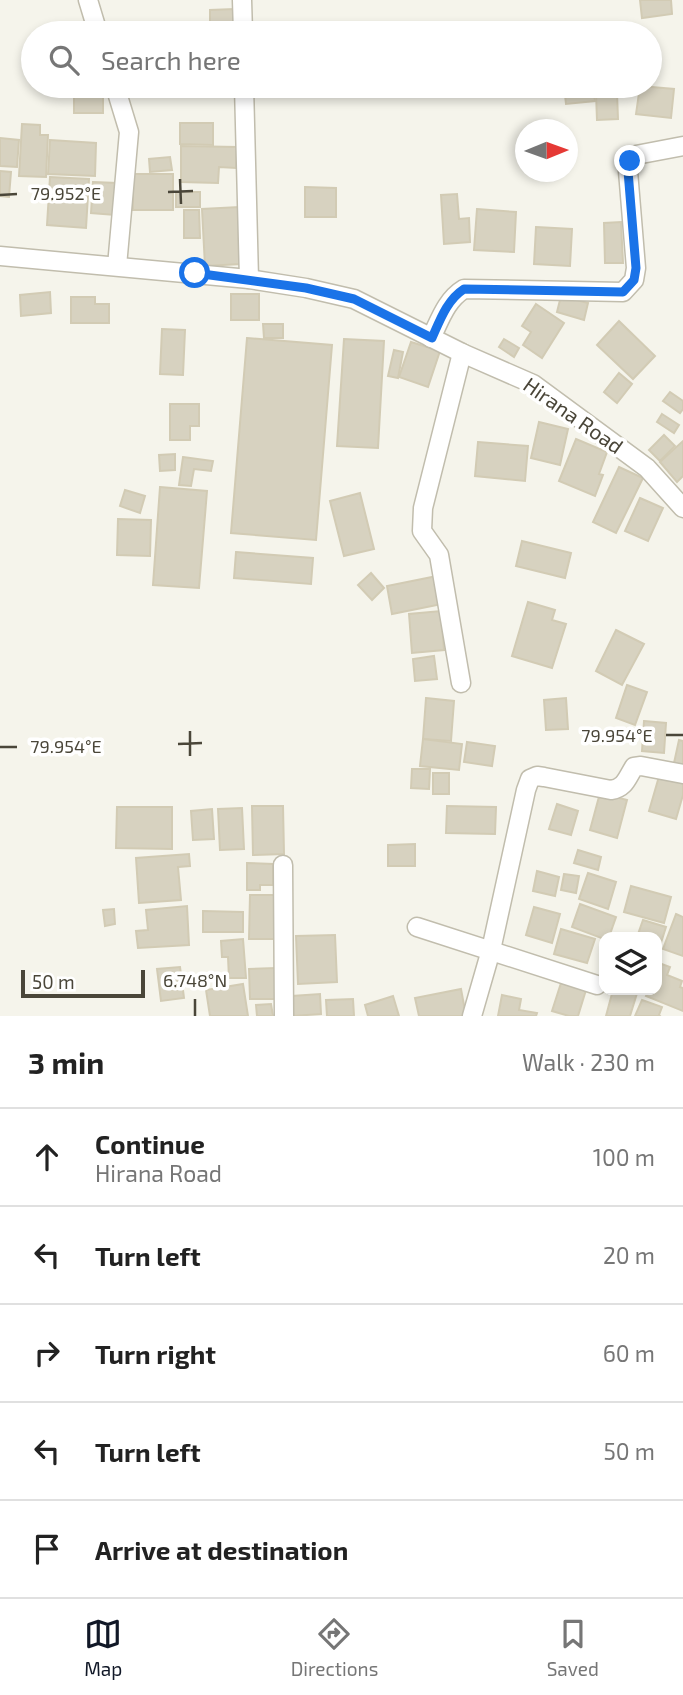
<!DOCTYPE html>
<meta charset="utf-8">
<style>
:root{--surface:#fff;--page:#f2f2f2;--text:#222;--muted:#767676;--line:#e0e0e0;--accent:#111827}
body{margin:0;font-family:"Exo 2",sans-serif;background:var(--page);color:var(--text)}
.controls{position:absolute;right:21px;bottom:21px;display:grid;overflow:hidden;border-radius:14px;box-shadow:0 4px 10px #0003}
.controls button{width:63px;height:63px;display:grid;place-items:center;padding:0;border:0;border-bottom:2px solid var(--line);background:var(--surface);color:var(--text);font:35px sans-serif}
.compass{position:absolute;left:515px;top:119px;width:63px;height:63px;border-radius:50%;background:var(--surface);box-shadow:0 4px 10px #0003;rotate:89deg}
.scale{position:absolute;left:21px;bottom:18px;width:124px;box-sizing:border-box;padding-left:7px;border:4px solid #4a4639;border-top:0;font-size:19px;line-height:24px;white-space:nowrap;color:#4a4639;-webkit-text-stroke:5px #fff;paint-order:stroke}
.stop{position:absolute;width:21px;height:21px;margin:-16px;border:5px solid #1a73e8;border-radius:50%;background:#fff}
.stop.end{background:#1a73e8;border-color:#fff;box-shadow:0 2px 7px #0008}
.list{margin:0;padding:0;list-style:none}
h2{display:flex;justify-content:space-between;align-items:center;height:91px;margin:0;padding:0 28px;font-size:30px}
h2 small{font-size:23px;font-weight:400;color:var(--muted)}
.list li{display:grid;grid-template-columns:46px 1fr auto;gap:21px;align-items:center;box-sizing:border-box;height:98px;padding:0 28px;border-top:2px solid var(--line)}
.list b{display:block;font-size:26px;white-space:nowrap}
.list p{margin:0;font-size:23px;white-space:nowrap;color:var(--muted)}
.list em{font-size:23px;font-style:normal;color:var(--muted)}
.icon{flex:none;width:38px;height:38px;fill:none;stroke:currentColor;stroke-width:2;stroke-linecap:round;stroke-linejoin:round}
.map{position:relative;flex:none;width:683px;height:1016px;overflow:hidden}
.search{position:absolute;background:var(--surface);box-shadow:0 4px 10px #0003;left:21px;right:21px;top:21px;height:77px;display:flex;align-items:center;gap:18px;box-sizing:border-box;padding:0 24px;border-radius:38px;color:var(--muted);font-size:26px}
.sheet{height:581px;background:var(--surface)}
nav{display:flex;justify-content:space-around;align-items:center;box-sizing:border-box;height:98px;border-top:2px solid var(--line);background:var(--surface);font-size:19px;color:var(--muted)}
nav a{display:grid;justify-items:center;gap:4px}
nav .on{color:var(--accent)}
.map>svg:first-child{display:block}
.building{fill:#d7d2c0;stroke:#d2cbb4;stroke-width:2}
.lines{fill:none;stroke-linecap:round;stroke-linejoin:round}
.minor-casing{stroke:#c1bdad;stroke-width:21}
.minor{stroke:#fff;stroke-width:18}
.route{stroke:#1a73e8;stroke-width:9}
.ticks{fill:none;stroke:#4a4639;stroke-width:2.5}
.labels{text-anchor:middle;stroke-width:7;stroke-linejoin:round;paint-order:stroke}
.street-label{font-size:21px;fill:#4a4639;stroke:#fff}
.ticks-label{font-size:18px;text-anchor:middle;fill:#4a4639;stroke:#fff;stroke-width:7;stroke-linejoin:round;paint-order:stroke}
</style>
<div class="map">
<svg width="683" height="1016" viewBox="0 0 683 1016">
<rect width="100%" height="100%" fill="#f5f4eb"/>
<g class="building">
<polygon points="640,0 671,0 672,14 642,18"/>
<polygon points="234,9 234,33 210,33 210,10"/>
<polygon points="624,27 624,33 594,33 594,28"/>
<rect x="74" y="86" width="29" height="27"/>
<polygon points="564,86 593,86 595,101 566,104"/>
<polygon points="640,86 674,89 671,118 636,114"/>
<polygon points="596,93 617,93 618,119 597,120"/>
<polygon points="180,123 213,123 213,145 180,144"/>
<polygon points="22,124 40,125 40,135 48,135 46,177 19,176"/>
<polygon points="0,138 19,140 17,167 0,166"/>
<polygon points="50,140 96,143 95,176 48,174"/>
<polygon points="181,146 237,147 236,168 219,167 218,183 181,182"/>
<polygon points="170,157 172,170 150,172 149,159"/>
<polygon points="0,171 11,172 9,197 0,196"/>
<rect x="133" y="174" width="40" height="36"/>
<polygon points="50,177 89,179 86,228 47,225"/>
<polygon points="93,182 117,183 115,215 91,213"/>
<polygon points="305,187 336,188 336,217 305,217"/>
<rect x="176" y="192" width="24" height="15"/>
<polygon points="457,194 459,219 469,218 470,242 444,244 441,195"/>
<polygon points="239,207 241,264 205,266 202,209"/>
<polygon points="477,209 516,212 514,252 474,250"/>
<polygon points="184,210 199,210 200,238 184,238"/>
<polygon points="621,222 623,263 605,263 604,223"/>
<polygon points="536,227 572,229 570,266 534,264"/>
<polygon points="50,292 51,313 21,316 20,295"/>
<rect x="231" y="294" width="28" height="26"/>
<polygon points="561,296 588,303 584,320 557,312"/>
<polygon points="71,297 95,297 95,304 109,304 109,323 71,323"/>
<polygon points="536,304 564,323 542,358 523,345 531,332 522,326"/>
<polygon points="619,321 655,356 633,379 597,345"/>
<polygon points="263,324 283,324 283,338 264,338"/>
<polygon points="162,329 185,330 183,375 160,374"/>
<polygon points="247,338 332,345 316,540 231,533"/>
<polygon points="344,339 384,341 378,448 337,446"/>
<polygon points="504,339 519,348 514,357 499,347"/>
<polygon points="411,342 440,351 428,387 399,377"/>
<polygon points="394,350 403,352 398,378 388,376"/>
<polygon points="619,373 632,384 617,403 604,392"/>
<polygon points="670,392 683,401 683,409 680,413 663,401"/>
<polygon points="170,404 199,404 199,426 190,426 190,440 170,440"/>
<polygon points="662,414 679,425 674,433 657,422"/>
<polygon points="539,422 568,429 560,465 531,458"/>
<polygon points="664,435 675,446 660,461 649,450"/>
<polygon points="576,439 607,452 599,474 603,475 595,496 559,481"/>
<polygon points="683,441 683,476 677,482 660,462"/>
<polygon points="478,442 528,446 525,481 475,476"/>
<polygon points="175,454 175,470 160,471 159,455"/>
<polygon points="183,457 213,461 211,471 194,469 191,486 179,485"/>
<polygon points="619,467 643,478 616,533 593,522"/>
<polygon points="160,487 207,491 199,588 153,585"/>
<polygon points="125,490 145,496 140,513 120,506"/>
<polygon points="360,493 374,549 344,556 330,501"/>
<polygon points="640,498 663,508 648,541 625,531"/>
<polygon points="118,519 151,520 150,556 117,555"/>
<polygon points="522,541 571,553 565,578 516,566"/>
<polygon points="236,552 313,558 311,584 234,578"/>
<polygon points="371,573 384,588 372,600 358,585"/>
<polygon points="437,576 442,604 392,614 387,586"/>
<polygon points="528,602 555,610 552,620 566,624 552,668 512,656"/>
<polygon points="441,611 444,650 412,653 409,614"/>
<polygon points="616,630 644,644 622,685 596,671"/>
<polygon points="434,656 437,679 415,681 413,659"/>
<polygon points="627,685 647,692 635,725 616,718"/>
<polygon points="426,698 454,701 451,741 423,739"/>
<polygon points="566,698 568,729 546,730 544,700"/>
<polygon points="644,721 666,723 664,753 642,751"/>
<polygon points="423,739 462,744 459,770 420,766"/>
<polygon points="679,740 683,741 683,765 674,763"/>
<polygon points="467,742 495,746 492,766 464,762"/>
<polygon points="412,769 430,769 429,789 411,788"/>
<rect x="433" y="773" width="16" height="21"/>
<polygon points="660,773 683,780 683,795 676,819 649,811"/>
<polygon points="600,793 627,800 617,838 590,830"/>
<polygon points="557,804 578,811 571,835 549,829"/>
<polygon points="252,806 283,806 284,854 253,855"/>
<polygon points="447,806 496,807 495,834 446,833"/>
<polygon points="117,807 172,807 172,849 116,848"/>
<polygon points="242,808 244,849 220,850 218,809"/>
<polygon points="212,809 214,839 193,840 191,811"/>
<polygon points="415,844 415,866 388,866 388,845"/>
<polygon points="578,850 601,857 598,870 574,863"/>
<polygon points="189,854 190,866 178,867 181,900 139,903 136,858"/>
<polygon points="247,863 273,864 273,885 260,885 260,890 247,890"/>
<polygon points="537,871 559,877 555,896 533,891"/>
<polygon points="588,873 616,882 608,909 579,899"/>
<polygon points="564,874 579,876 576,893 561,890"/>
<polygon points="631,886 671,897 664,923 624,912"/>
<polygon points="250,895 277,895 276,939 249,939"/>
<polygon points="580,904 616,917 609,937 604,939 572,927"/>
<polygon points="187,906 189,945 138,948 136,931 148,930 146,910"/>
<polygon points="534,907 560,914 552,943 526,935"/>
<polygon points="114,909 115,924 105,926 103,910"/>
<polygon points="203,911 243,912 243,932 203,932"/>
<polygon points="676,914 683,917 683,956 663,949"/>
<polygon points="643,920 666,927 659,949 657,948 657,937 637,937"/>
<polygon points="561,929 595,939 587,963 554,954"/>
<polygon points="335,935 337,982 298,984 296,936"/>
<polygon points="243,939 246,978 229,978 228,957 222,957 221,941"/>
<polygon points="659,963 670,967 667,975 682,981 680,987 683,988 683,1011 646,996 649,990 657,990 657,969"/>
<polygon points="180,967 184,998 161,1001 157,969"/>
<polygon points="276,968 277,999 250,999 249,969"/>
<polygon points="561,983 586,990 578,1016 569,1016 552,1011"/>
<polygon points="243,984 248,1016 210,1016 206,990"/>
<polygon points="461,989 466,1016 419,1016 415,998"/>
<polygon points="613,990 638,990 630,1016 606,1016"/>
<polygon points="320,994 321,1014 293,1016 292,996"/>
<polygon points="502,995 521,999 519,1010 537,1013 536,1016 498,1016"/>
<polygon points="393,996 399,1016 368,1016 365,1005"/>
<polygon points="353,999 354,1016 327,1016 326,1000"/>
<polygon points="642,1000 662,1007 659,1015 660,1016 635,1016"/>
<polygon points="271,1004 273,1016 257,1016 256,1005"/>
</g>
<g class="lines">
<g class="minor-casing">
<g id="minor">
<polyline points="88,0 98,33"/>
<polyline points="242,0 243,33"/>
<polyline points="115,86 129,132 117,266"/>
<polyline points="244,86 249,279"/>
<polyline points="0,256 249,279 306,288 354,299 462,353 533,384 647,468 683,508"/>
<path d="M 431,338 C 440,320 446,300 464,289 L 623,292 L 634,280 L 636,268 L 628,171 L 630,161 L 636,155 L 683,146"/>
<polyline points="461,683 439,555 422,531 423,508 462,353"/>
<polyline points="283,865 284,1016"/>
<polyline points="417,927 597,985"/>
<path d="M 472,1016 L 491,950 L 526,790 L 530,779 L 537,776 L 544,777 L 611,790 C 625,788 627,778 634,767 L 641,766 L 683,774"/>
</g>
</g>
<use href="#minor" class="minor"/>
</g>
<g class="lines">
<path class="route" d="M 195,273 L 306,288 L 354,299 L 432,338 C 440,320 447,300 464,289 L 623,292 L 634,280 L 636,268 L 628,171 L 630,161"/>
</g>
<path class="ticks" d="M 180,179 L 181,204M 168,192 L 193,191M 0,195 L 17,194M 190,731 L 190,756M 666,735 L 683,735M 178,744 L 202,743M 0,747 L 17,747M 195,999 L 195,1016"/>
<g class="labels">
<g class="street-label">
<text transform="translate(573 416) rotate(35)" y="7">Hirana Road</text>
</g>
</g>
<g class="ticks-label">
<text x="66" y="200">79.952°E</text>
<text x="617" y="742">79.954°E</text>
<text x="66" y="753">79.954°E</text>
<text x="195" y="987">6.748°N</text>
</g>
</svg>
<div class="controls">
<button><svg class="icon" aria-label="layers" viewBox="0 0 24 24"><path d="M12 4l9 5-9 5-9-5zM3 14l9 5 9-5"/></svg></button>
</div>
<svg class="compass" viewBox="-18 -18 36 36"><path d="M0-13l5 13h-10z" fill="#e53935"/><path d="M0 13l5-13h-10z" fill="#767676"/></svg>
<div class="scale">50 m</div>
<div class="stop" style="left:195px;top:273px"></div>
<div class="stop end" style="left:630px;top:161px"></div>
<div class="search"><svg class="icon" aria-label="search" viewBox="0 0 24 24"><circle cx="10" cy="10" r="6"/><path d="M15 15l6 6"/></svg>Search here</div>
</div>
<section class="sheet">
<h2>3 min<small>Walk · 230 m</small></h2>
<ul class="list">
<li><svg class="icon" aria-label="ahead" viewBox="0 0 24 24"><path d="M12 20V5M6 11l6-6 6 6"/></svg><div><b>Continue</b><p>Hirana Road</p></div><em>100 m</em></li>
<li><svg class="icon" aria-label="left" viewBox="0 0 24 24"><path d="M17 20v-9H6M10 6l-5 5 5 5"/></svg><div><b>Turn left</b></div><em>20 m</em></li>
<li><svg class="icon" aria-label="right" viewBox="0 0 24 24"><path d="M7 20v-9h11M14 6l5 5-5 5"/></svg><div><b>Turn right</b></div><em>60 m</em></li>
<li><svg class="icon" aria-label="left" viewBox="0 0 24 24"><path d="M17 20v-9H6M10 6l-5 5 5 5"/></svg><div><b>Turn left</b></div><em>50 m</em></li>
<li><svg class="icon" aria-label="arrive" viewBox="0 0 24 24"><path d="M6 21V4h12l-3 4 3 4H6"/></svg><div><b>Arrive at destination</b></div></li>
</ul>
</section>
<nav>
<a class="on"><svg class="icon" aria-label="map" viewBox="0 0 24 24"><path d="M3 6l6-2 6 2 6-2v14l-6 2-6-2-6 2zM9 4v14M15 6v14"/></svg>Map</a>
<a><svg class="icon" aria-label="directions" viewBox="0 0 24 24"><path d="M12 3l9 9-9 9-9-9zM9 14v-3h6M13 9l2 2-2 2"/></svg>Directions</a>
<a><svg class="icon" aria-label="saved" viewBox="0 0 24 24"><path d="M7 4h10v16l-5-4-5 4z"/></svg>Saved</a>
</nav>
